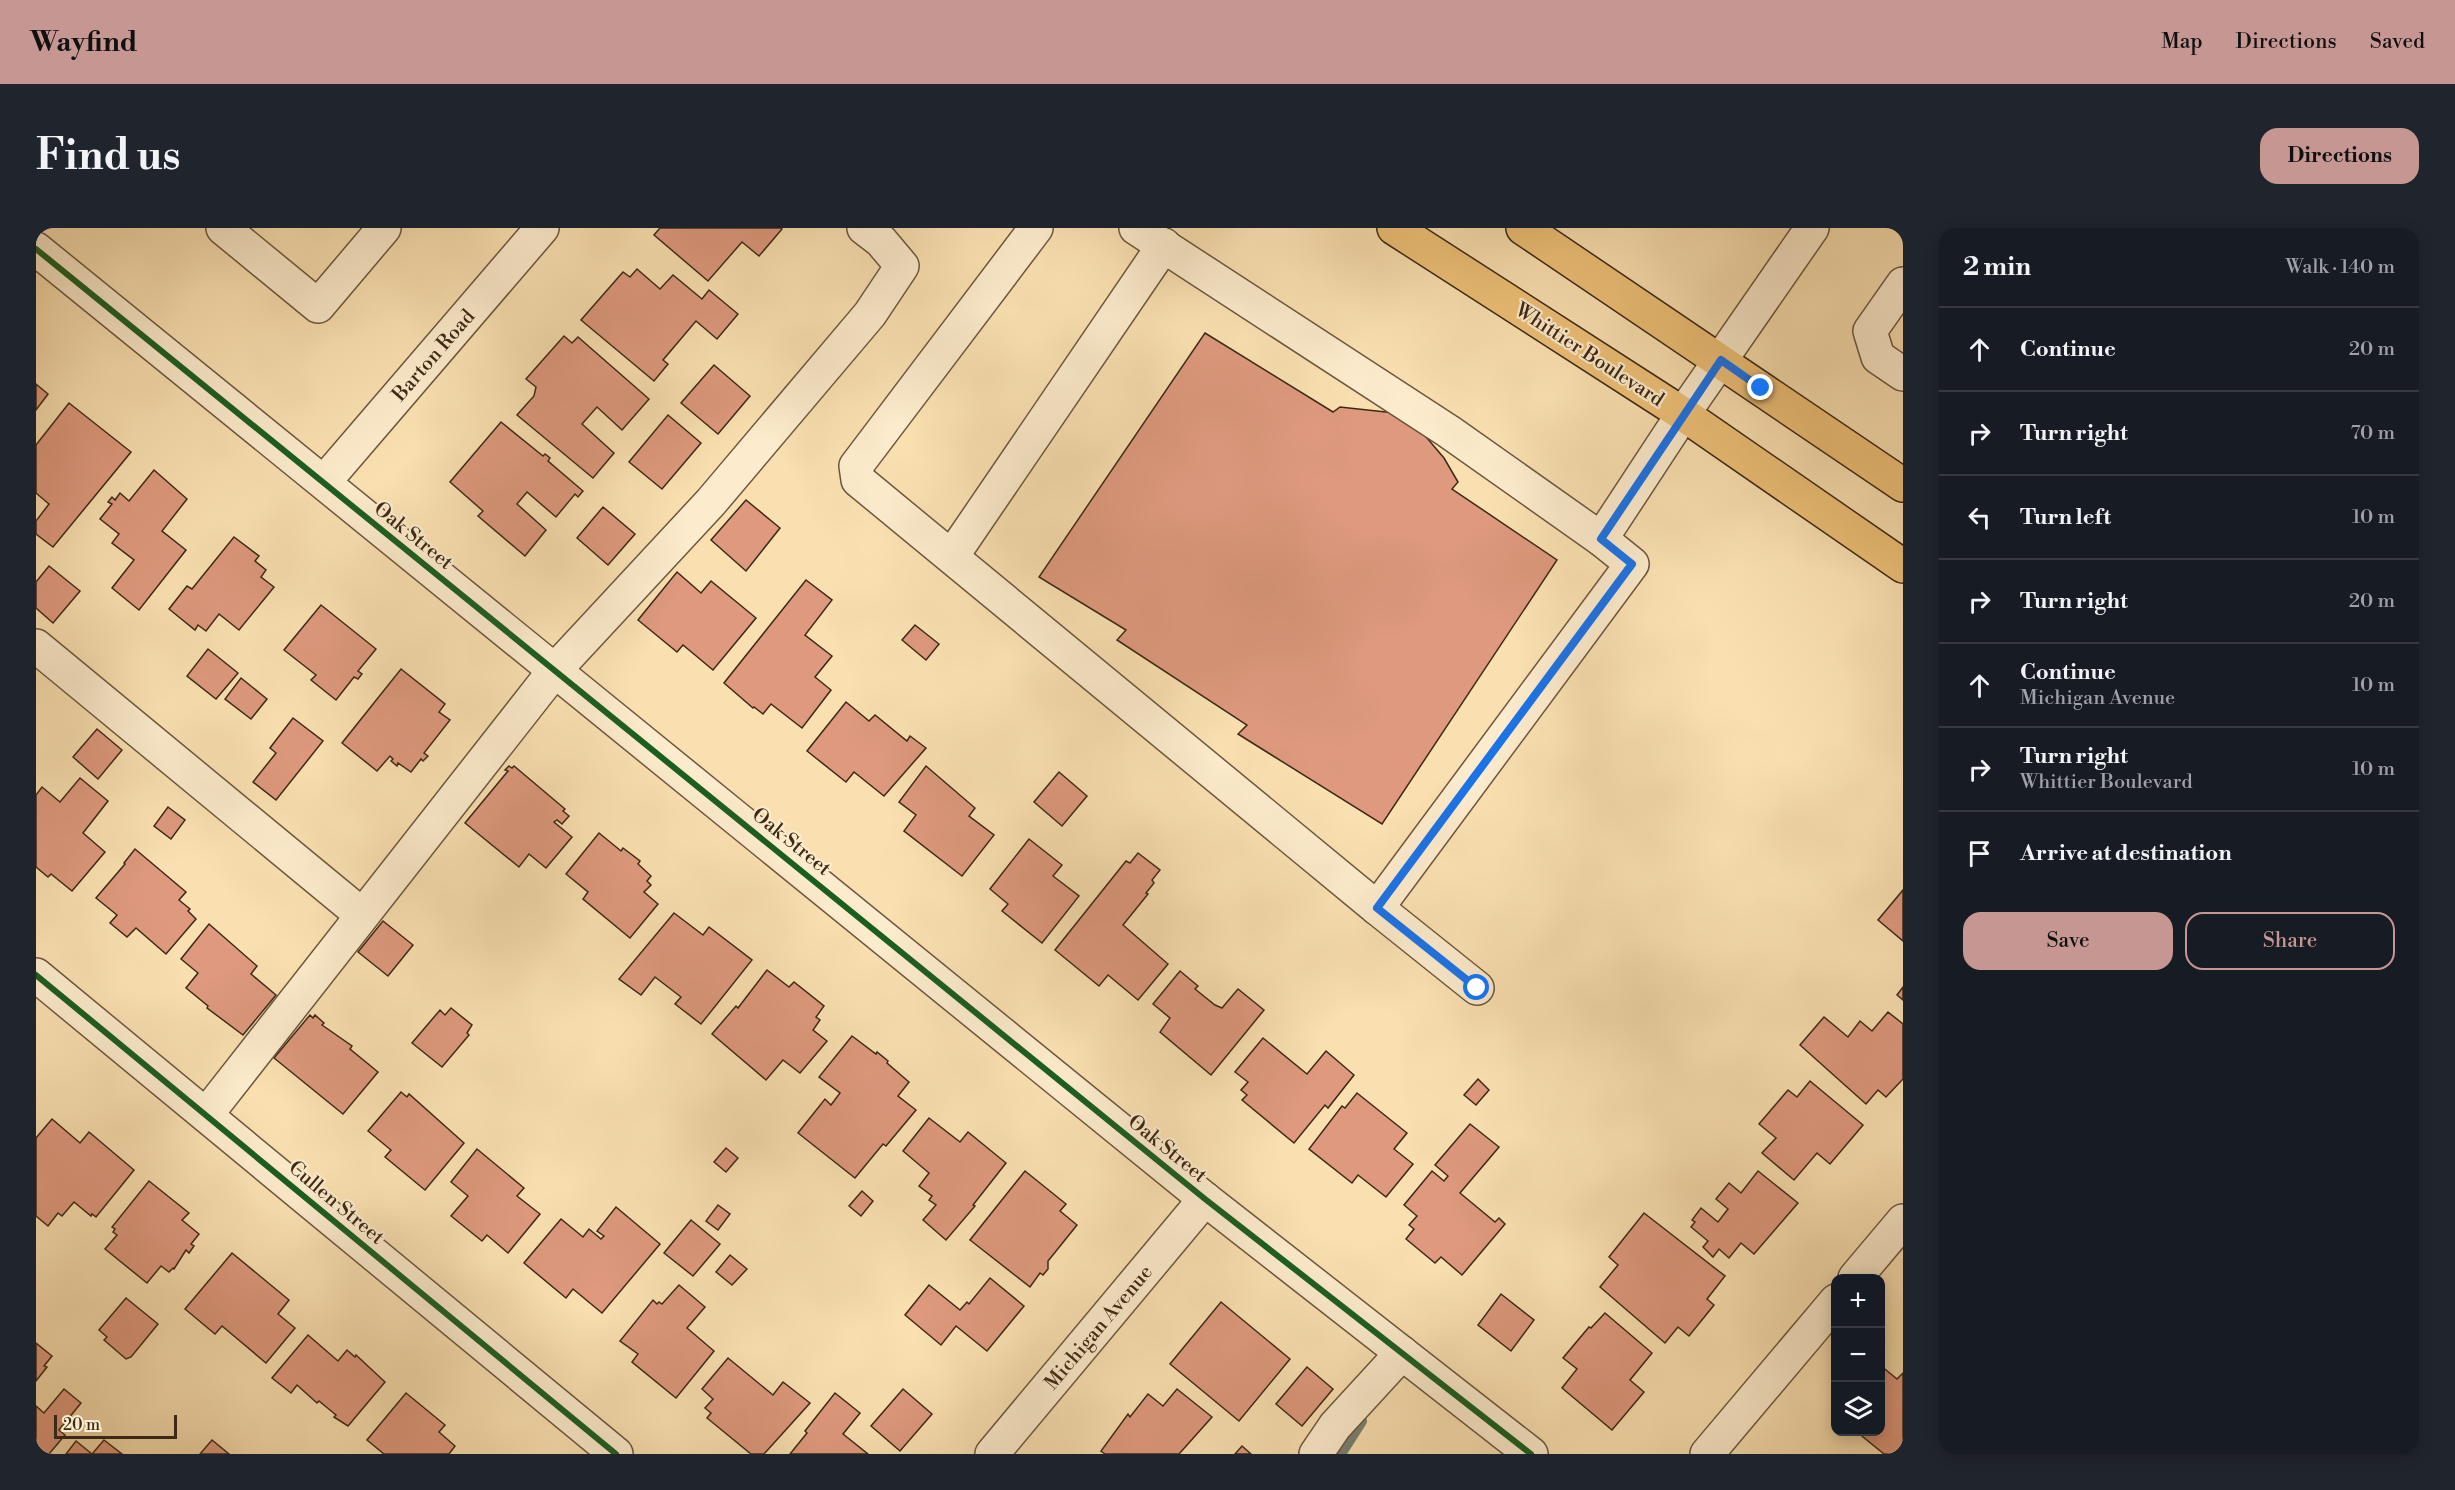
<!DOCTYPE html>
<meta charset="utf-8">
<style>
:root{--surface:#171b24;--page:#20242c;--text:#f1f3f6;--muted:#9ea1a6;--line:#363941;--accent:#c59692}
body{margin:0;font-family:"Libre Bodoni",serif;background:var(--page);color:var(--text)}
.controls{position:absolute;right:18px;bottom:18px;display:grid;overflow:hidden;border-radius:12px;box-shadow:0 3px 15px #0003}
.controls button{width:54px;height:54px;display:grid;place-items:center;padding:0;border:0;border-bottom:2px solid var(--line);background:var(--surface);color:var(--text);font:30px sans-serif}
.scale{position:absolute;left:18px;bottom:15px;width:123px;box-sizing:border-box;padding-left:6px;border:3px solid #3d2917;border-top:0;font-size:16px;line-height:21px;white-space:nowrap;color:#3d2917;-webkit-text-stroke:4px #fcebcc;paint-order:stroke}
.stop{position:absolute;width:18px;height:18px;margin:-14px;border:4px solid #1a73e8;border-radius:50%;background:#fff}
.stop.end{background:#1a73e8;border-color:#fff;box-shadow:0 2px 6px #0008}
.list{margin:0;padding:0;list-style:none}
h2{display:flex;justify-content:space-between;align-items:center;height:78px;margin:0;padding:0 24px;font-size:26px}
h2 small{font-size:20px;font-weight:400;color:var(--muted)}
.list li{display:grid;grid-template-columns:39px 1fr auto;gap:18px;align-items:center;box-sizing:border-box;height:84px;padding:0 24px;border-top:2px solid var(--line)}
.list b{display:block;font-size:22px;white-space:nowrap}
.list p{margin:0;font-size:20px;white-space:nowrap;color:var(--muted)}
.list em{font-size:20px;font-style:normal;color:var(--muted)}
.actions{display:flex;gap:12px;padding:18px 24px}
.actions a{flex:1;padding:14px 0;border:2px solid var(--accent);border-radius:18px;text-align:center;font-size:21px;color:var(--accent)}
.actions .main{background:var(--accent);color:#111}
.icon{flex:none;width:33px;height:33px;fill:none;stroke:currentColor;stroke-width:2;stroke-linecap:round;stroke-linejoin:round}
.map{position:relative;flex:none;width:1867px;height:1226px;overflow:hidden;border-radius:18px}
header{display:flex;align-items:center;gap:36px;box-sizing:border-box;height:84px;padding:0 30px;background:var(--accent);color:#111}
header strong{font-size:28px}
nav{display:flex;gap:33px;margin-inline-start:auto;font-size:21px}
.intro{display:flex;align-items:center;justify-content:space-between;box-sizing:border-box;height:144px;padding:0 36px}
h1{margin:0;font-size:42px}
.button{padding:15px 27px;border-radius:18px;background:var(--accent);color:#111;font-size:21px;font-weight:700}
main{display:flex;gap:36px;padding:0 36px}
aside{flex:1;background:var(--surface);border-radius:18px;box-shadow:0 3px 15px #0003}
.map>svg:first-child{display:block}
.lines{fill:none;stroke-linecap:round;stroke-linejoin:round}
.stream{stroke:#788173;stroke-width:12}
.building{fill:#de997e;stroke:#3d2917;stroke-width:1.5}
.minor-casing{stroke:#6c573e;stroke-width:36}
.major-casing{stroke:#3d2917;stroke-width:36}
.minor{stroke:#fcebcc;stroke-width:33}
.major{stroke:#edc078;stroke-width:33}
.cycleway-casing{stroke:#fcebcc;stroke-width:10}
.cycleway{stroke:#1b5e20;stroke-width:6}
.route{stroke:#1a73e8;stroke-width:8}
.labels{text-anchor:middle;stroke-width:4.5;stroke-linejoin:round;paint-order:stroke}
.street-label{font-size:20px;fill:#3d2917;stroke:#fcebcc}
</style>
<header>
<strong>Wayfind</strong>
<nav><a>Map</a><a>Directions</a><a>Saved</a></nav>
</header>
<div class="intro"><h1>Find us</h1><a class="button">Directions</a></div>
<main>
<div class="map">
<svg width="1867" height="1226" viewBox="0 0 1867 1226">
<rect width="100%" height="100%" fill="#fae0b1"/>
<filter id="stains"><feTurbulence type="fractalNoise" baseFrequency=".00333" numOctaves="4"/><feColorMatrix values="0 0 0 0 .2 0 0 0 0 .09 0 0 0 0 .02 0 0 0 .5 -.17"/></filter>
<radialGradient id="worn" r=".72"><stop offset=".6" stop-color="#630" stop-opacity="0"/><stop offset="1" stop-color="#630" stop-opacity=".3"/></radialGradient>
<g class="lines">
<polyline class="stream" points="1304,1226 1325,1193"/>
</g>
<g class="building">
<polygon points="624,0 745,0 746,1 723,28 706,14 672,53 618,7"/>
<polygon points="601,41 624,61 637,47 666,71 673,62 702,86 681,111 660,93 627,132 632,136 618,153 545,92 587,44 594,49"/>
<polygon points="1169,105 1297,184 1304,179 1359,185 1385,203 1408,230 1422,254 1416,261 1521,332 1346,596 1202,506 1211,497 1081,412 1090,402 1003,349"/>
<polygon points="528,108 536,115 542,109 613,171 586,202 561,179 546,196 578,225 557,250 481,187 498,168 500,159 490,151"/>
<polygon points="678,137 714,168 682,206 645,175"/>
<polygon points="0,156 12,166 0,182"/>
<polygon points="33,175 95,224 17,319 0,306 0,293 13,276 0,265 0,217"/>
<polygon points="632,187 665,215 626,261 593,234"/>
<polygon points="465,194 507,228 509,226 514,230 512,233 547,263 542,269 539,266 520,289 491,264 481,276 510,302 489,328 442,288 447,283 414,254"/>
<polygon points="118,242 151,271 126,303 150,322 103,382 76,360 98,332 76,315 83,306 64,291 76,276 72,274 76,269 79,272 84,265 93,273"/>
<polygon points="710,272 744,300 710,343 675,312"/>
<polygon points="567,279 599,306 572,337 541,310"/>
<polygon points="198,309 223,328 219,333 230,342 225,349 238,359 203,402 183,386 170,403 162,397 159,402 133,381 151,358 156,361"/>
<polygon points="13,338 44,363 17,395 0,380 0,354"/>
<polygon points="641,344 665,365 675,353 720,390 677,442 647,417 641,424 602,392"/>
<polygon points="770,352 796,372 769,407 796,428 779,449 795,462 766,500 735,476 727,486 718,479 717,480 688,455"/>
<polygon points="285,377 340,421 322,443 326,446 322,451 318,449 300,472 275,452 280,447 248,422"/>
<polygon points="879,397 903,416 890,432 866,412"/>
<polygon points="172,421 202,445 180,471 151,448"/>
<polygon points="365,441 409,476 403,484 414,492 388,525 392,528 387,533 385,531 375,544 362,535 361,538 355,533 357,531 354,528 341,543 306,515"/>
<polygon points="205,450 231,471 215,491 189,471"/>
<polygon points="810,474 833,493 839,487 871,513 874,508 890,520 848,568 818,544 810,554 771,523"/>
<polygon points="257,490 287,513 240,572 217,554 240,525 234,520"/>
<polygon points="61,501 86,522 62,551 37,529"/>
<polygon points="473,538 476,540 478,538 529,581 527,583 533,588 526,596 521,592 518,594 536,609 510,640 493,626 483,639 429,595 472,543 469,542"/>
<polygon points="890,538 939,580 933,588 958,607 926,648 868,603 880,587 863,574"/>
<polygon points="1023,544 1051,568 1026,598 998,574"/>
<polygon points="44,550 72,573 47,605 69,624 36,663 15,646 12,649 0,639 0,567 6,559 24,574"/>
<polygon points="132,579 149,592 135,611 118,598"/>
<polygon points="563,605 585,623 587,620 604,633 602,636 615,648 611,653 615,657 608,664 622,676 594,710 547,671 552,664 530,646"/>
<polygon points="993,611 1026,637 1017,648 1043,668 1006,715 966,683 972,676 954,661"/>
<polygon points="99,621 150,664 143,672 154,681 152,683 160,691 130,726 100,700 91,709 74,695 81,687 60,670 89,636 88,635"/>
<polygon points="1102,625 1124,642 1116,652 1118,655 1110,665 1112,666 1087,697 1132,736 1102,772 1072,747 1063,758 1019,722 1090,633 1094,635"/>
<polygon points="1867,662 1867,713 1842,692"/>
<polygon points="638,685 667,707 673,699 716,732 665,796 639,776 645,769 619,749 605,767 583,751"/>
<polygon points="347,693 377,717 352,748 322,724"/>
<polygon points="173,696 221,738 215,746 240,767 207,807 171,780 172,778 150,760 162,745 145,731"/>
<polygon points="731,742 753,759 758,754 788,778 780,789 784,792 777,802 791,813 764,845 747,832 730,852 676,806 700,778 702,780"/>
<polygon points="1144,743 1162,758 1159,761 1179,777 1186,780 1202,761 1228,782 1175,847 1124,804 1134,790 1117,776"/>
<polygon points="1867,759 1867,772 1861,767"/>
<polygon points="415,780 436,797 431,805 433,807 406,839 376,815 404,782 409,787"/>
<polygon points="1852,784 1867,796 1867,851 1850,869 1842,862 1830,876 1764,817 1788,789 1812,809 1824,793 1836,803"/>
<polygon points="274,787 277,790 279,787 288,795 286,797 316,818 314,821 342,844 307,886 238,830"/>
<polygon points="816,808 840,826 841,824 852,833 851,835 873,854 862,868 880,882 850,918 847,916 819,950 762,905 789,871 795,877 804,865 783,849"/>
<polygon points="1227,810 1271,846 1290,823 1318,847 1292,880 1289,877 1258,915 1206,872 1211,867 1205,862 1212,854 1199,844"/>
<polygon points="1442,851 1453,862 1440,877 1428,867"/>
<polygon points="1774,853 1827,897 1794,936 1781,925 1758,952 1726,925 1740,910 1723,896 1752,862 1761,869"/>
<polygon points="365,864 371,869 373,866 428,915 389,962 349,929 355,922 332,903"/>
<polygon points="1321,865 1371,905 1358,921 1377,936 1350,969 1322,947 1316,955 1273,921 1306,878 1309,880"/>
<polygon points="893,890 924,914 932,904 970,935 937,977 939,978 910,1012 887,992 900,977 893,972 896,968 883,958 893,945 867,923"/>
<polygon points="16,891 44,915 53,904 98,942 60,989 56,986 55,988 38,974 26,988 22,985 12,998 0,988 0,910"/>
<polygon points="1434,896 1463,919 1424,965 1459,994 1463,990 1469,996 1426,1047 1405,1029 1399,1035 1370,1011 1378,1001 1373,997 1381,988 1368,977 1396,943 1408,953 1412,948 1399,937"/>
<polygon points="690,920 702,930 690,944 678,934"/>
<polygon points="441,921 488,960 481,968 504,986 472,1025 451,1007 446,1013 415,988 432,968 415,954"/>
<polygon points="989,943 1030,976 1024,983 1041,997 1012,1033 1012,1041 1007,1047 1004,1045 994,1059 934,1012"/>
<polygon points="1722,943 1762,975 1718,1026 1705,1015 1693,1030 1683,1021 1677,1029 1667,1019 1672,1013 1655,999 1659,994 1656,992 1665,980 1682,994 1692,981 1680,971 1693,955 1705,965"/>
<polygon points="113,953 153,985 146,992 163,1006 155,1016 158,1018 153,1025 150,1022 138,1041 137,1040 133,1044 125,1038 111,1055 69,1021 81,1007 77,1004 79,1001 76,999"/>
<polygon points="826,963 837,973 825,988 813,978"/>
<polygon points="682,977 694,986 682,1002 670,993"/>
<polygon points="580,979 624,1016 566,1085 537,1061 530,1070 488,1035 525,991 547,1009 553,1001 565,1011 568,1008 561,1003"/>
<polygon points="1608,985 1689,1048 1671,1071 1678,1077 1653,1108 1642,1099 1629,1115 1564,1059 1582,1037 1573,1029"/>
<polygon points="655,992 684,1016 657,1048 628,1025"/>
<polygon points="196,1025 253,1072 242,1086 259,1100 230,1135 186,1098 179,1106 149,1081"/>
<polygon points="694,1027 711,1041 696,1057 680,1044"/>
<polygon points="954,1050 988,1078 951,1123 920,1098 905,1117 869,1087 893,1057 924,1082 931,1074 933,1076"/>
<polygon points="643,1057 669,1079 651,1100 678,1123 640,1170 596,1134 602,1126 584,1113 617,1072 621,1076 623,1074 626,1076"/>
<polygon points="1465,1066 1498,1092 1475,1123 1442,1097"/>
<polygon points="90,1070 122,1096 95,1129 90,1131 68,1112 71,1109 63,1102"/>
<polygon points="1185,1074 1254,1131 1203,1193 1134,1136"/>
<polygon points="1569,1085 1616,1125 1594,1152 1608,1164 1576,1202 1526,1160 1541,1141 1527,1130 1553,1099 1555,1100"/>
<polygon points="272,1107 302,1133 311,1122 319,1129 320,1127 349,1154 312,1198 298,1189 300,1187 283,1173 281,1175 261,1157 255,1165 236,1150"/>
<polygon points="0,1115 16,1128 8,1138 11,1139 0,1153"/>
<polygon points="692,1130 737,1167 747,1154 774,1175 728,1226 715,1226 671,1190 675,1185 669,1180 677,1171 666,1161"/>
<polygon points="1844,1137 1861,1151 1867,1145 1867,1226 1848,1226 1821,1204 1844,1204"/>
<polygon points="1271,1139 1297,1161 1266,1198 1240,1176"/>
<polygon points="28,1161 45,1175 23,1202 29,1207 13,1226 0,1226 0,1178 8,1185"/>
<polygon points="867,1161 896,1186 864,1223 835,1198"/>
<polygon points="1141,1161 1176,1189 1143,1226 1069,1226 1065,1223 1092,1186 1094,1189 1112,1166 1127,1178"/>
<polygon points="370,1165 409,1197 403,1204 419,1218 413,1226 348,1226 331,1212"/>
<polygon points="799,1165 824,1185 807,1206 832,1226 754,1226 771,1205 769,1203"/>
<polygon points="68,1212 86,1226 56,1226"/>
<polygon points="176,1212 193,1226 164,1226"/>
<polygon points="40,1213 56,1226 30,1226"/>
<polygon points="1206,1218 1215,1226 1199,1226"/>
</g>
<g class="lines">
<g class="minor-casing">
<g id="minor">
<polyline points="187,0 282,78 348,0"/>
<polyline points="1000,0 820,238 822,252 1341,680 1596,336 1565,311"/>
<polyline points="1100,0 1412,203 1565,311 1647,186 1776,0"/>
<polyline points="0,21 1169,971 1495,1226"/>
<polyline points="1867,56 1834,103 1842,129 1867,146"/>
<polyline points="288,254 506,0"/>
<polyline points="916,328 1128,17"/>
<polyline points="0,418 326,687"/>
<polyline points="1341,680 1441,760"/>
<polyline points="0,747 580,1226"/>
<polyline points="170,887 519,442 675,274 834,86 866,38 845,13 828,0"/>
<polyline points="1819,1050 1867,993"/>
<polyline points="956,1226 1169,971"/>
<polyline points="1280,1226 1299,1198 1366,1125"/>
<polyline points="1671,1226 1800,1073"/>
</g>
</g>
<g class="major-casing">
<g id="major">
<polyline points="1358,0 1647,186 1867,338"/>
<polyline points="1487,0 1867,257"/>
</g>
</g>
<use href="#minor" class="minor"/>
<use href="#major" class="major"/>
<g class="cycleway-casing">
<g id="cycleway">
<polyline points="0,21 1169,971 1495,1226"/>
<polyline points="0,747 580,1226"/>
</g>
</g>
<use href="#cycleway" class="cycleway"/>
</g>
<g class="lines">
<polyline class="route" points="1441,760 1341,680 1596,336 1565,311 1685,132 1725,160"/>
</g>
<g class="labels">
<g class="street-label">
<text transform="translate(1554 126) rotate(33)" y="7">Whittier Boulevard</text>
<text transform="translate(397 127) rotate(-49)" y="7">Barton Road</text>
<text transform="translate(378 307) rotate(39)" y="7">Oak Street</text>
<text transform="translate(756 613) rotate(39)" y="7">Oak Street</text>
<text transform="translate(1132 920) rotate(39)" y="7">Oak Street</text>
<text transform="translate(301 974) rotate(40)" y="7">Cullen Street</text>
<text transform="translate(1062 1099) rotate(-50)" y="7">Michigan Avenue</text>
</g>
</g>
<rect width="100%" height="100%" filter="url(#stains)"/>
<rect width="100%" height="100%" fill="url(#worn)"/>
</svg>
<div class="controls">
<button>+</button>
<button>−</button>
<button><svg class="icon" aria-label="layers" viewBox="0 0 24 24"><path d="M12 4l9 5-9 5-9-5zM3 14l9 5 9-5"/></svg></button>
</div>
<div class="scale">20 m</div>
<div class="stop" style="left:1441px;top:760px"></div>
<div class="stop end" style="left:1725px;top:160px"></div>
</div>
<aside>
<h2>2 min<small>Walk · 140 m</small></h2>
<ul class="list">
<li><svg class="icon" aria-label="ahead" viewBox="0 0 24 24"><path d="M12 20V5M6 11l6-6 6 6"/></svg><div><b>Continue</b></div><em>20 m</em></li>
<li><svg class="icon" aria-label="right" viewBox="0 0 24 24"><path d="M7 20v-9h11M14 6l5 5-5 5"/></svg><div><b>Turn right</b></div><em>70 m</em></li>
<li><svg class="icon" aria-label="left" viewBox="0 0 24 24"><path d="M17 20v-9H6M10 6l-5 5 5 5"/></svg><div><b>Turn left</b></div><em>10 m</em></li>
<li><svg class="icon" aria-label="right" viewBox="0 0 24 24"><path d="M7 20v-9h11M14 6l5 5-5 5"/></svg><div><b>Turn right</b></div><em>20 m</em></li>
<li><svg class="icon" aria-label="ahead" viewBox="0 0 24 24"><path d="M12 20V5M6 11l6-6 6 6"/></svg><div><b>Continue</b><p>Michigan Avenue</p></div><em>10 m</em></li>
<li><svg class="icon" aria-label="right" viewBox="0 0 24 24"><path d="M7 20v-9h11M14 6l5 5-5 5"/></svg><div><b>Turn right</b><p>Whittier Boulevard</p></div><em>10 m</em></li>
<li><svg class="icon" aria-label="arrive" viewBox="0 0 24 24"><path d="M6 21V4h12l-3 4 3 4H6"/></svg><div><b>Arrive at destination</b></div></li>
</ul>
<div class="actions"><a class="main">Save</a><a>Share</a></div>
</aside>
</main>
